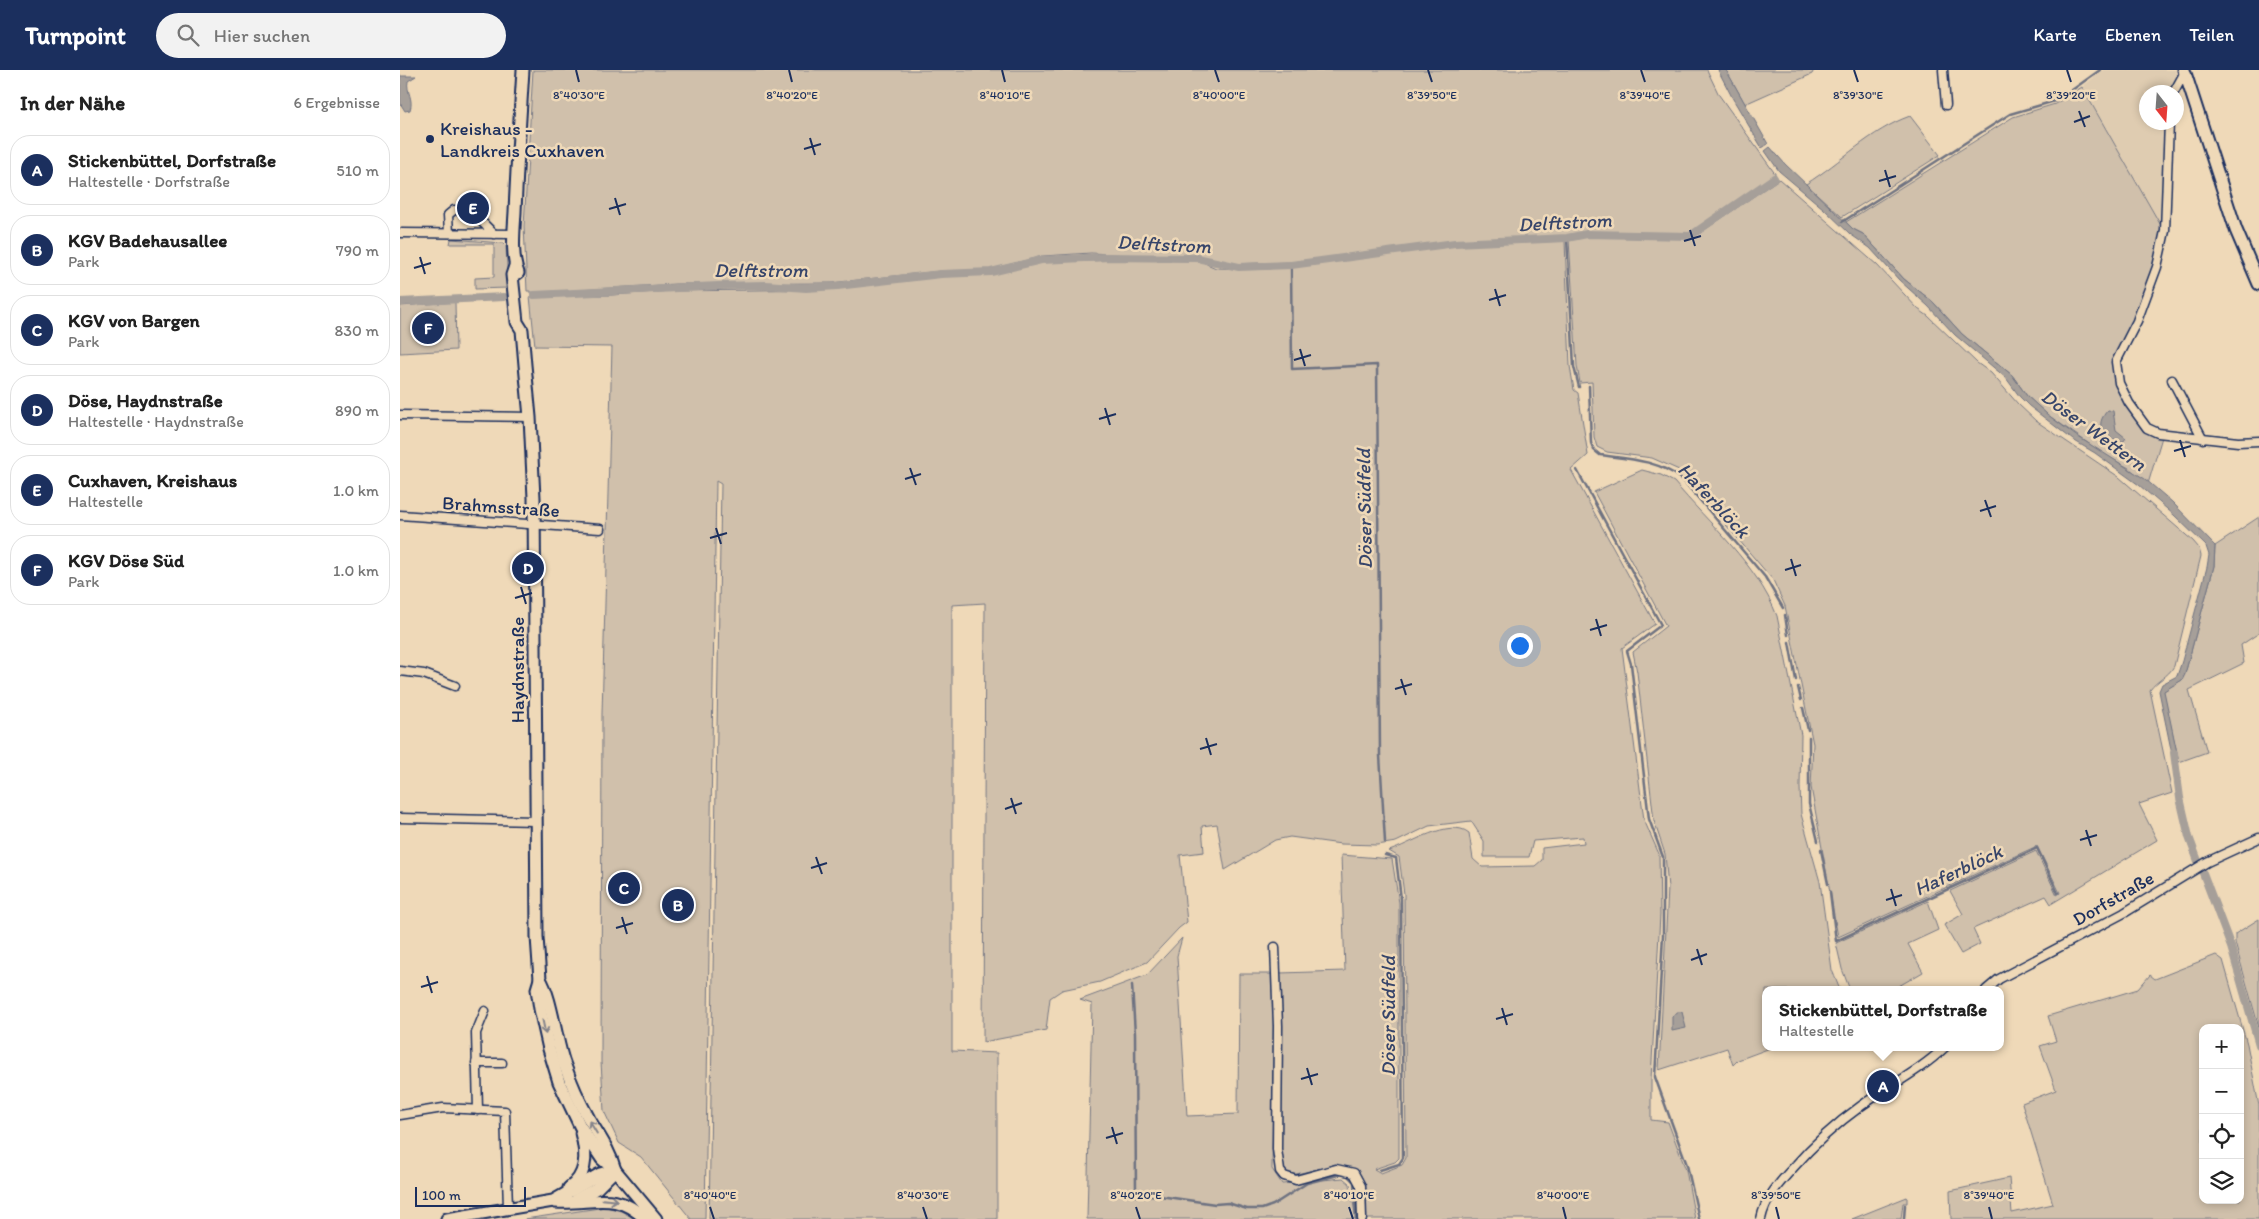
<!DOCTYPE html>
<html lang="de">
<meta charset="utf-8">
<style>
:root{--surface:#fff;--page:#f2f2f2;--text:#222;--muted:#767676;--line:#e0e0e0;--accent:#1b2f5e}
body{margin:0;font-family:Itim,sans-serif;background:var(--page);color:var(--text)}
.controls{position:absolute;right:15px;bottom:15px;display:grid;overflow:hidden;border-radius:10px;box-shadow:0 2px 8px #0003}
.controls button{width:45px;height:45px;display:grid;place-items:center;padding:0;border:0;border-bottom:1px solid var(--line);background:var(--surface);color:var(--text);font:25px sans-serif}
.compass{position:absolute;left:1739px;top:15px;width:45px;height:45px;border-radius:50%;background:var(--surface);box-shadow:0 2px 8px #0003;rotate:163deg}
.scale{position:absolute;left:15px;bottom:12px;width:111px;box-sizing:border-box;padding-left:5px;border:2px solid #1b2f5e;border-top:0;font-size:14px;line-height:18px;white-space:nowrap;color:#1b2f5e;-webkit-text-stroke:4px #efd9b8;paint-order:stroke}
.you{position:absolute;left:1119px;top:575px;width:18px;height:18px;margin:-12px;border:4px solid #fff;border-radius:50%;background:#1a73e8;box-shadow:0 0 0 8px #1a73e833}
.badge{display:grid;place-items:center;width:32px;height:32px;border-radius:50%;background:var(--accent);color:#fff;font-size:16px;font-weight:700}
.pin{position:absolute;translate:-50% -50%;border:2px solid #fff;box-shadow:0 1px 5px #0006}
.popup{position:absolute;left:1362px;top:916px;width:242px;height:65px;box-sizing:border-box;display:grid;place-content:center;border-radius:10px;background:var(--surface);filter:drop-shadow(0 1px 4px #0005);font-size:16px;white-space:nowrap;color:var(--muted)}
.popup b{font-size:19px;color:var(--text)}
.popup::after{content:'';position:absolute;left:50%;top:100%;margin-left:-10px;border:10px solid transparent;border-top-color:var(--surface)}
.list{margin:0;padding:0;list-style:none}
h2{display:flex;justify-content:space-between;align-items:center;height:65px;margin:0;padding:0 20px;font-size:21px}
h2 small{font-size:16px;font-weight:400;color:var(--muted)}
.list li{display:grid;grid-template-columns:32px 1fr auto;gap:15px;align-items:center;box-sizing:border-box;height:70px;margin:0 10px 10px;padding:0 10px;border:1px solid var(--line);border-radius:20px}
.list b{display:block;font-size:19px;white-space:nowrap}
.list p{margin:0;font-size:16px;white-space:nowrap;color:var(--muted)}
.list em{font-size:16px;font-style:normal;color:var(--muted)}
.icon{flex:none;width:28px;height:28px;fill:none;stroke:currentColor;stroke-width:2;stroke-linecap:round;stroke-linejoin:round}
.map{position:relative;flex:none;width:1859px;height:1149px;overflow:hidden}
header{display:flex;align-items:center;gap:30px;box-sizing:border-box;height:70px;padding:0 25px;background:var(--accent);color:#fff}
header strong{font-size:24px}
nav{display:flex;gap:28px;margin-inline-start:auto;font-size:18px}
.search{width:350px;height:45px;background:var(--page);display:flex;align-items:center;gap:12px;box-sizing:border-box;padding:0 18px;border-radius:28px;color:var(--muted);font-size:19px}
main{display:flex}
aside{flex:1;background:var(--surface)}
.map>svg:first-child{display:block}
.built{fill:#dfccb1}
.green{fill:#d0c0ab;stroke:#767884;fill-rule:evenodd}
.water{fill:#a69f99;stroke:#6e7281}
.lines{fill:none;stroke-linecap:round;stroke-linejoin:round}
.stream{stroke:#6e7281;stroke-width:2.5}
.canal{stroke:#a69f99;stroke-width:8}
.street-casing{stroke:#1b2f5e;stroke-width:11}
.secondary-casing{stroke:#1b2f5e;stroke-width:15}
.street{stroke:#efd9b8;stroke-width:8}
.secondary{stroke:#efd9b8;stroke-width:11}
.oneway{stroke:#85848b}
.ticks{fill:none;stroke:#1b2f5e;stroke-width:2}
.poi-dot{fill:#1b2f5e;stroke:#efd9b8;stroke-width:2}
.labels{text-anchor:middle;stroke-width:5;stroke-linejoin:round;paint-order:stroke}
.poi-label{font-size:19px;fill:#1b2f5e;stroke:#efd9b8;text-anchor:start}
.street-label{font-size:19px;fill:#1b2f5e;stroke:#efd9b8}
.water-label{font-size:20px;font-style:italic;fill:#37456a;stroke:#efd9b8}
.ticks-label{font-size:12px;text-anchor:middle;fill:#1b2f5e;stroke:#efd9b8;stroke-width:5;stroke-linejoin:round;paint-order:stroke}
</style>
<header>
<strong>Turnpoint</strong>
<div class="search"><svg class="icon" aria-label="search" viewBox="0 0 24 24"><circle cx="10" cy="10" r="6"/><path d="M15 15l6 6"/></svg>Hier suchen</div>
<nav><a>Karte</a><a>Ebenen</a><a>Teilen</a></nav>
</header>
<main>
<aside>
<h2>In der Nähe<small>6 Ergebnisse</small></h2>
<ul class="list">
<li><span class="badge">A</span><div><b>Stickenbüttel, Dorfstraße</b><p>Haltestelle · Dorfstraße</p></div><em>510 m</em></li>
<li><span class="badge">B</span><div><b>KGV Badehausallee</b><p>Park</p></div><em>790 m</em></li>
<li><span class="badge">C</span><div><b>KGV von Bargen</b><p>Park</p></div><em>830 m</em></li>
<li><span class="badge">D</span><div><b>Döse, Haydnstraße</b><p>Haltestelle · Haydnstraße</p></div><em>890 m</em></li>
<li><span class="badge">E</span><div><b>Cuxhaven, Kreishaus</b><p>Haltestelle</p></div><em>1.0 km</em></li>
<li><span class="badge">F</span><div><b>KGV Döse Süd</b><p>Park</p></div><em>1.0 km</em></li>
</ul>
</aside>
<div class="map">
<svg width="1859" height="1149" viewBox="0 0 1859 1149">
<rect width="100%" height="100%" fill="#efd9b8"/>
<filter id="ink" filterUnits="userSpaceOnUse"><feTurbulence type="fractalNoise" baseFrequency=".02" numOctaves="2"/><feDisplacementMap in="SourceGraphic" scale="10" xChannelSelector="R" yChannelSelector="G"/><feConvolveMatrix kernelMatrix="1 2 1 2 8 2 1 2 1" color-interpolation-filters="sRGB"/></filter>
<g filter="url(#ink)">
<polygon class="built" points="1703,0 1775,0 1777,6 1769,22 1746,22 1746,52 1766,53 1763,156 1760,154 1682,17"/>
<g class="green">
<polygon points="133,0 1307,0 1319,25 1376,105 1291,164 1189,162 1167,167 1084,169 891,192 831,194 798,185 769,187 691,183 643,186 587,200 540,201 430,213 275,214 130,223 130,221 127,221 124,156"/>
<polygon points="1326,0 1414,0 1412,4 1345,34"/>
<polygon points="1682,17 1760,154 1763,156 1755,196 1735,251 1714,292 1739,350 1749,364 1762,367 1748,414 1729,398 1705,385 1648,345 1627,326 1612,305 1562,264 1533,232 1504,209 1463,164 1453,159 1446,152 1613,47 1655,34"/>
<path d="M 1510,46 L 1540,85 L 1442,147 L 1406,114 C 1441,92 1471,60 1510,46 Z"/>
<path d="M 1379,109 L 1477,195 L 1518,239 L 1528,246 L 1577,293 L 1591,303 L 1618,334 L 1636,351 L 1719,407 L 1793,471 L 1799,478 L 1801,486 L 1774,596 C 1768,607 1757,610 1750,620 L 1772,723 L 1739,734 L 1757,770 L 1651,834 L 1646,826 L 1573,859 L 1580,874 L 1561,884 L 1544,855 L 1563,844 L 1550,821 L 1636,781 L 1657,825 L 1660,823 L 1637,776 L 1438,867 L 1411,717 L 1413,674 L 1385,536 L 1373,510 L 1279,400 L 1252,388 L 1207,382 L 1197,377 L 1194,367 L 1192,312 L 1180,313 L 1177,296 L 1169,170 L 1186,167 L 1293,168 Z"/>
<polygon points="51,169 103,173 106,176 108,218 75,219 75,208 94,207 94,174 50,174"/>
<path d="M 1165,171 L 1170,296 L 1174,320 L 1178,323 L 1188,385 L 1171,400 L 1255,554 L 1222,578 L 1244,750 L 1259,784 L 1260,845 L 1251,1009 L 1251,1050 L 1268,1052 L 1286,1100 L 1295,1149 L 965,1149 C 965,1138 966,1124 964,1113 C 957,1082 910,1103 890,1105 L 881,1098 L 879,1087 L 880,903 L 945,901 L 941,785 L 992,789 L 999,833 L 999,1088 L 995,1092 L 974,1099 L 981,1103 L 1002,1095 L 1006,1088 L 1004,824 L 999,787 L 989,781 C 1009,775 1050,747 1069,763 L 1073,789 L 1082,797 L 1135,796 L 1142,790 L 1142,778 L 1184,773 L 1183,767 L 1133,771 L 1129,787 L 1084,787 L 1084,771 L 1071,751 L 1029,756 L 996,772 L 977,775 L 941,774 L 890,767 L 875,770 L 825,800 L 817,754 L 802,756 L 804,782 L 780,785 L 787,852 L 779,858 L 747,892 L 700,912 L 662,920 L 650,928 L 646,960 L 583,972 L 585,533 L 552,535 L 552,981 L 597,983 L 597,1149 L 309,1149 L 321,414 L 316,411 L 305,1149 L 291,1149 L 241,1087 L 219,1073 L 204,1041 L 201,992 L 202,644 L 212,277 L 135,276 L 130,226 L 212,225 L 272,221 L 436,219 L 542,206 L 590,205 L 643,192 L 726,190 L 800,191 L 816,198 L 868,199 L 1063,175 Z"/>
<polygon points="55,232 56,280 0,283 0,236"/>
<path d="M 1242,400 L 1261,405 L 1274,412 C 1309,454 1357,494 1377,546 L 1401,665 L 1400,717 L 1401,744 L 1420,812 L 1432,900 L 1440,920 L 1366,920 L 1366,977 L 1373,977 L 1338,990 L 1333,995 L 1327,978 L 1259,1000 L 1268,818 L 1265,784 L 1254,751 L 1237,602 L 1233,582 L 1266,556 L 1194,422 Z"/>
<polygon points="1859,447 1859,563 1841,575 1844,593 1789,620 1807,682 1779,692 1763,621 1782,610 1785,604 1814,496 1815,476"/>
<polygon points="1528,831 1538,860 1508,874 1523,902 1492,920 1450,920 1442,899 1436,873"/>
<polygon points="1859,849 1859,958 1835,873 1835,864"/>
<polygon points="782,868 777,886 787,1046 838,1044 839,904 874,904 872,1099 882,1114 943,1108 950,1114 956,1149 687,1149 692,934 680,930 747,905"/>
<path d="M 1816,885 L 1823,890 L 1847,974 L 1859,1036 L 1859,1149 L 1551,1149 L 1550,1121 L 1609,1108 L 1612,1143 L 1653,1134 L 1622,1033 L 1656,1020 L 1640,976 L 1656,971 L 1648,946 L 1738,919 L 1750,905 L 1755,909 ZM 1803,958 L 1840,958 L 1840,1130 L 1803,1130 Z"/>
<polygon points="1507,1127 1507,1133 1503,1133 1501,1149 1452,1149"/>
<polygon points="206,1137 221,1141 235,1149 125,1149"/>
</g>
<g class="water">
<polygon points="1318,0 1326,0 1368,74 1362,78 1333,29"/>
<path d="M 0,6 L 16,6 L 8,11 C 6,22 14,29 10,40 L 5,41 L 0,33 Z"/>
<polygon points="1370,77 1385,94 1453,159 1463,164 1504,209 1533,232 1562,264 1612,305 1627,326 1648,345 1675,365 1745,409 1772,432 1815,476 1814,496 1785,604 1782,610 1764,621 1779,692 1774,694 1759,621 1762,614 1777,606 1782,591 1807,497 1809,485 1806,476 1774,445 1739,415 1695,383 1673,370 1629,336 1620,327 1606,308 1555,265 1528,236 1499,210 1470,178 1450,164 1424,139 1379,101 1365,81"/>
<path d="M 1708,340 L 1713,341 L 1716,360 L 1726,368 L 1723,372 C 1705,368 1692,357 1708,340 Z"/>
<polygon points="1276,942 1282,942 1286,958 1272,961 1272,947"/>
</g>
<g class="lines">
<g class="stream">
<polyline points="1442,152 1610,44 1658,30 1700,0"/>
<polyline points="1167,168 1174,297 1179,317"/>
<polyline points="891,195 892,299 977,295 980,685 985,772"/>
<path d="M 1189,316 L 1191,373 L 1194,380 L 1200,385 C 1230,389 1257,390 1282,409 L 1365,507 L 1383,538"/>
<polyline points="1177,400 1261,555 1227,581 1231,594 1249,749 1263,787 1263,865 1255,1007 1287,1095 1299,1149"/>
<polyline points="1385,545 1388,565"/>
<polyline points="1389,572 1396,610"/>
<polyline points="1398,617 1401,630"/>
<polyline points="1403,638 1408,660"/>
<polyline points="1409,667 1409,734 1418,771"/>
<polyline points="1421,780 1428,814"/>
<polyline points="1430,822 1436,871 1637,778 1658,823"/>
<polyline points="732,915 735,964 736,1126 753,1125 815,1134 828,1133 847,1139 862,1139 873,1135 907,1113 942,1104 948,1106 954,1112 956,1149"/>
<polyline points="980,1100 999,1094 1003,1088 1001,829 996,788 985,785"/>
<polyline points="1504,1149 1505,1135"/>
</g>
<g class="canal">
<polyline points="134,225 318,216 366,215 406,218 437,216 541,204 591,202 641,190 705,187 797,188 839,197 891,195 1055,173 1167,168 1187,164 1290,166 1374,108"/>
<polyline points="0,232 104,227"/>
<polyline points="1774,683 1780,728 1789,767 1798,791"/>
<polyline points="1803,803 1831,877 1859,975"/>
</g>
<g class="street-casing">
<g id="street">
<polyline points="1543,0 1546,35"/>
<polyline points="1774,22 1785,2"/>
<polyline points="1769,52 1765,161 1757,197 1737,251 1716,292 1719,313 1729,333 1747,358 1758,363 1838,372 1859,371"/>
<polyline points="0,163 114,164"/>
<polyline points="49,163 48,145 54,140 70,140 94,164"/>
<polyline points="1772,310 1803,369"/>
<polyline points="0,345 130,347"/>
<polyline points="0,445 200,459"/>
<polyline points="0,601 24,604 55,616"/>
<polyline points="0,748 135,751"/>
<polyline points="875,877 878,956 877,1079 880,1101 884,1106 896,1110 936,1099 954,1103 961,1116 962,1149"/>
<polyline points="1586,920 1599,909 1724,843 1807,792 1859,768"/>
<polyline points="76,993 102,993"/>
<polyline points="78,1040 76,963 85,941"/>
<polyline points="0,1045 43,1038 105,1041 108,1138"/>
<path d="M 1361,1149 C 1365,1129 1379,1113 1393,1098 C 1413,1075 1436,1054 1461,1036 C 1489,1016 1520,1001 1545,977"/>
</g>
</g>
<g class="secondary-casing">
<g id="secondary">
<polyline points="1784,0 1836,160 1859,214"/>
<polyline points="115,196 112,205 117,252 122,260 125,295 130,347 134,428 137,867 140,909 137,919 140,939 149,979 159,1012 180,1056 202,1089 215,1100 256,1149"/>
<path d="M 118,203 C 111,185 114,161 115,142 C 117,94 120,47 123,0"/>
<path d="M 140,909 C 151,926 156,971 164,993 C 171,1013 179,1031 189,1049 C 199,1066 210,1081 215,1100"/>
<path d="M 169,1118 C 188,1105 187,1083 181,1063"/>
<polyline points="177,1129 197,1118 214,1101"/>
<path d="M 155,1132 C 191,1135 216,1119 245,1149"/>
<polyline points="47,1149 153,1131 200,1104 215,1100"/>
</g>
</g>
<use href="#street" class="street"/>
<use href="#secondary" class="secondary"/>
</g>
<defs><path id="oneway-shaft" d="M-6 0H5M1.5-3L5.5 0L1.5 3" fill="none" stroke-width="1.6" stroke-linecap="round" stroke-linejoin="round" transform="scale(1.25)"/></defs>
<g class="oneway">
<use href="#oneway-shaft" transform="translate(144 957) rotate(78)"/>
<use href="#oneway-shaft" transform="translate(193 1057) rotate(-121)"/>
<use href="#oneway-shaft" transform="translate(210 1130) rotate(6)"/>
</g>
</g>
<path class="ticks" d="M 176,0 L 179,12M 389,0 L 392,12M 602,0 L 605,12M 815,0 L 819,12M 1028,0 L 1032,12M 1241,0 L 1245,12M 1454,0 L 1458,12M 1667,0 L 1671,12M 1679,41 L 1685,57M 1674,52 L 1690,46M 410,68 L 415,85M 404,79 L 421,74M 1485,100 L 1490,117M 1479,111 L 1496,106M 215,128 L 220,145M 209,139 L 226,134M 1290,160 L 1295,176M 1284,171 L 1301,166M 20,187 L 25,204M 14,198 L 31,193M 1095,219 L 1100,236M 1089,230 L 1106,225M 900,279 L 905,296M 894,290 L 911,285M 705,338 L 710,355M 699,349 L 716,344M 1780,370 L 1785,387M 1774,381 L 1791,376M 510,398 L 516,415M 505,409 L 521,404M 1585,430 L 1591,447M 1580,441 L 1596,436M 316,458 L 321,474M 310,468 L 327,463M 1391,489 L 1396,506M 1385,500 L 1401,495M 121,517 L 126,534M 115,528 L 132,523M 1196,549 L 1201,566M 1190,560 L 1207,555M 1001,609 L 1006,625M 995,619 L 1012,614M 806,668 L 811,685M 800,679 L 817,674M 611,728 L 616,744M 605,739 L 622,733M 1686,760 L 1691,776M 1680,770 L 1697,765M 416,787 L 422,804M 411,798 L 427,793M 1491,819 L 1496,836M 1486,830 L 1502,825M 222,847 L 227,864M 216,858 L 233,853M 1297,879 L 1302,895M 1291,890 L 1307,884M 27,906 L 32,923M 21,917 L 38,912M 1102,938 L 1107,955M 1096,949 L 1113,944M 907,998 L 912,1015M 901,1009 L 918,1004M 712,1057 L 717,1074M 706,1068 L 723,1063M 310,1137 L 314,1149M 523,1137 L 527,1149M 736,1137 L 740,1149M 949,1137 L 953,1149M 1163,1137 L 1166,1149M 1376,1137 L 1379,1149M 1589,1137 L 1592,1149"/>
<circle class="poi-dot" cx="30" cy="69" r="5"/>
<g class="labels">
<g class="poi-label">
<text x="40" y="65">Kreishaus -<tspan x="40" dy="22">Landkreis Cuxhaven</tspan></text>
</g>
<g class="street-label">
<text transform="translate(101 436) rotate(4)" y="7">Brahmsstraße</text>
<text transform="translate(117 600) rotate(-90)" y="7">Haydnstraße</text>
<text transform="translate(1713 828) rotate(-30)" y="7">Dorfstraße</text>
</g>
<g class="water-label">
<text transform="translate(1165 152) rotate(-3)" y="7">Delftstrom</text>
<text transform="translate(764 174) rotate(3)" y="7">Delftstrom</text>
<text x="361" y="207">Delftstrom</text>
<text transform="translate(1694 360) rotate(36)" y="7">Döser Wettern</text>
<text transform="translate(1314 430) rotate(47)" y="7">Haferblöck</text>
<text transform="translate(964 439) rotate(-91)" y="7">Döser Südfeld</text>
<text transform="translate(1558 800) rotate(-25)" y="7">Haferblöck</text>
<text transform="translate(988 946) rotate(-90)" y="7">Döser Südfeld</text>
</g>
</g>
<g class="ticks-label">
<text x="179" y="29">8°40'30"E</text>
<text x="392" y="29">8°40'20"E</text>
<text x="605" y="29">8°40'10"E</text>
<text x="819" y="29">8°40'00"E</text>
<text x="1032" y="29">8°39'50"E</text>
<text x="1245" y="29">8°39'40"E</text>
<text x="1458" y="29">8°39'30"E</text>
<text x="1671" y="29">8°39'20"E</text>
<text x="310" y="1129">8°40'40"E</text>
<text x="523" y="1129">8°40'30"E</text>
<text x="736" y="1129">8°40'20"E</text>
<text x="949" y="1129">8°40'10"E</text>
<text x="1163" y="1129">8°40'00"E</text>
<text x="1376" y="1129">8°39'50"E</text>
<text x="1589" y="1129">8°39'40"E</text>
</g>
</svg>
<div class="controls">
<button>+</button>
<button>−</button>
<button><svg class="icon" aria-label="locate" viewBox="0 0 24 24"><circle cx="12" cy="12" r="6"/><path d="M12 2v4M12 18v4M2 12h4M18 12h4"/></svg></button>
<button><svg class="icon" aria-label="layers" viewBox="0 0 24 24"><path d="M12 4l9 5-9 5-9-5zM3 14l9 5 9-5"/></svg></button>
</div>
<svg class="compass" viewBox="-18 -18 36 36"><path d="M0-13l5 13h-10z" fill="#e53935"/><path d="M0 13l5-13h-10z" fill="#767676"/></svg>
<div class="scale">100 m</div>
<div class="you"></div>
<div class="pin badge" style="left:1483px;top:1016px">A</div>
<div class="popup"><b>Stickenbüttel, Dorfstraße</b>Haltestelle</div>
<div class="pin badge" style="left:278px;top:835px">B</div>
<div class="pin badge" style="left:224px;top:818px">C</div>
<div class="pin badge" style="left:128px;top:498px">D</div>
<div class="pin badge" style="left:73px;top:138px">E</div>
<div class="pin badge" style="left:28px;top:258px">F</div>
</div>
</main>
